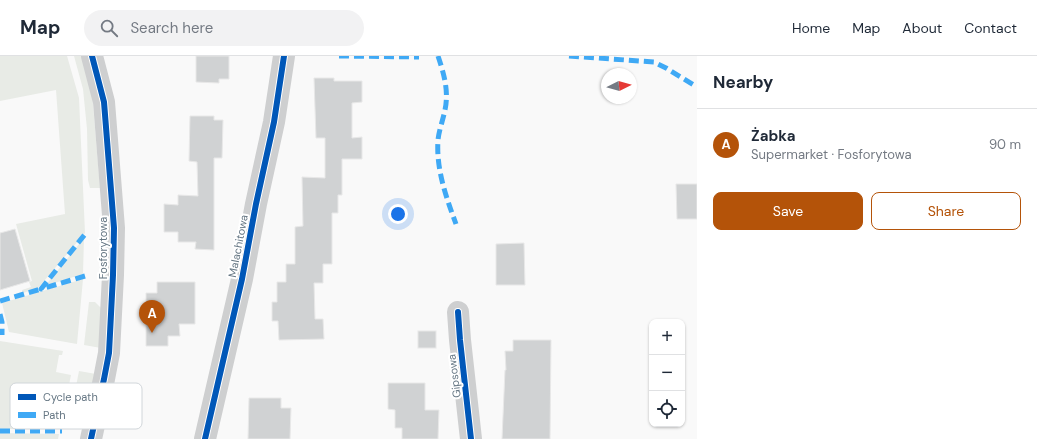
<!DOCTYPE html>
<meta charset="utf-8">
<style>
:root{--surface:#fff;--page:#f2f2f3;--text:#1f2937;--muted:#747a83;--line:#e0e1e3;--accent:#b45309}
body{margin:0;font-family:"DM Sans",sans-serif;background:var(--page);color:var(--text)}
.controls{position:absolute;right:12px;bottom:12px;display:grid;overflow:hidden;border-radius:8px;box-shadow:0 1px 3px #0004}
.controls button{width:36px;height:36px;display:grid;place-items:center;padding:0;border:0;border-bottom:1px solid var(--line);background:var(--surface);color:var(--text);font:20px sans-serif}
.compass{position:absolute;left:601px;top:12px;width:36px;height:36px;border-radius:50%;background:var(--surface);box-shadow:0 1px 3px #0004;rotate:85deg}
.you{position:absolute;left:398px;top:158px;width:14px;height:14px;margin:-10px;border:3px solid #fff;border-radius:50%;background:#1a73e8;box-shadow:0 0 0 6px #1a73e833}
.badge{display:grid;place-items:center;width:26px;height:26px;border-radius:50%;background:var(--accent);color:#fff;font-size:13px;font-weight:700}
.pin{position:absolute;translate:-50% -33px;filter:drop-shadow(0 1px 2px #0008)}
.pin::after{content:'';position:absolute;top:21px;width:14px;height:12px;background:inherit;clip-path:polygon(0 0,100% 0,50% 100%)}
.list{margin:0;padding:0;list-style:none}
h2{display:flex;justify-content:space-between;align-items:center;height:52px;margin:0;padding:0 16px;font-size:17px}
h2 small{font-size:13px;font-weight:400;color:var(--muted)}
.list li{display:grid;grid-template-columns:26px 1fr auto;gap:12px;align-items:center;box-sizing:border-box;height:72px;padding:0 16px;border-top:1px solid var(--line)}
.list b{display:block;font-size:15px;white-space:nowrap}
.list p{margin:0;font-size:13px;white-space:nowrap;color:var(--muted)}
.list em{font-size:13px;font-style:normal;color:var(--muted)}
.actions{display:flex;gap:8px;padding:12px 16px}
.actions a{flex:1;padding:9px 0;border:1px solid var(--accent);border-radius:8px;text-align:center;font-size:14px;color:var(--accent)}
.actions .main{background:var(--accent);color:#fff}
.icon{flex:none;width:22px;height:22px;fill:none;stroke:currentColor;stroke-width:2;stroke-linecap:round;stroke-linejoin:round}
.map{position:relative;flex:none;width:697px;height:383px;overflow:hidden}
header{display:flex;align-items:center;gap:24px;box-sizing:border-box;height:56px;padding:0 20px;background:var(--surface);border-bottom:1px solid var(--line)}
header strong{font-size:19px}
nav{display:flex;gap:22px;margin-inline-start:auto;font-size:14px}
.search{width:280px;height:36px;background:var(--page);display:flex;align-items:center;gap:10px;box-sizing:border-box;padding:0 14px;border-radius:22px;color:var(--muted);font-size:15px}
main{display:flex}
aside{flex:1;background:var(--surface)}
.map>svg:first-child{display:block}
.green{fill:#e8ebe6}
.building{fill:#d0d2d3;stroke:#e8e8e8}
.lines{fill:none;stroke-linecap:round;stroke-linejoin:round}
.minor{stroke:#cecfd0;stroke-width:22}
.quiet{stroke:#3fa9f5;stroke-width:5;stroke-dasharray:10 5;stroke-linecap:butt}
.cycleway-casing{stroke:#fff;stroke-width:8}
.cycleway{stroke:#0057b8;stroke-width:6}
.labels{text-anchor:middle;stroke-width:4;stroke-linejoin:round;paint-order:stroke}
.street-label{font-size:11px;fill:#657683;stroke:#fff}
.key{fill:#fff;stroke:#d1d6da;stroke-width:1}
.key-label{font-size:11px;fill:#657683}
</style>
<header>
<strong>Map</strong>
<div class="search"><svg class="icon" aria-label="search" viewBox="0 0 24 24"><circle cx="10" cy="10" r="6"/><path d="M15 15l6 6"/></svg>Search here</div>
<nav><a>Home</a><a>Map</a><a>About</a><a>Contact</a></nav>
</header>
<main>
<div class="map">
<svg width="697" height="383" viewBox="0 0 697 383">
<rect width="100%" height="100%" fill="#f9f9f9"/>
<g class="green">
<polygon points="0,0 67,0 79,42 85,177 38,232 23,237 22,234 31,231 29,226 32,225 16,168 65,158 56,34 0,45"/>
<polygon points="74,0 85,0 91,24 100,132 90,132 88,124 87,73 83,33"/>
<polygon points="84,182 83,218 45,230"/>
<polygon points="83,223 77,288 9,276 2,247"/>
<polygon points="89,246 95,246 102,253 101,292 84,289"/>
<polygon points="0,285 63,295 62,299 59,299 56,316 71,319 60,373 0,373"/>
<polygon points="79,315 96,318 88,353 82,360 70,361"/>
<polygon points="0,377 59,378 58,383 0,383"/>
</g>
<g class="building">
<polygon points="196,0 229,0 229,23 219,23 219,27 196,26"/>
<polygon points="314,22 334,22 334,25 362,25 362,46 352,47 352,82 362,81 362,103 342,103 342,139 338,139 338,157 332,157 332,208 323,208 323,227 314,227 315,263 323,263 324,283 279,284 278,265 272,265 272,246 277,246 277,226 286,226 286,208 295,208 295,171 303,170 302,121 325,122 325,82 316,82"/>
<polygon points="190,60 214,60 214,64 223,64 222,102 214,102 214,194 195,193 196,186 178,186 178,176 164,176 164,148 178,149 178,139 198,140 197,106 189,105"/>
<polygon points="676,128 697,128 697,163 677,163"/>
<polygon points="15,173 30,225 0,234 0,177"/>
<polygon points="524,187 525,229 496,229 496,188"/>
<polygon points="157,226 195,226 195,268 179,268 180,280 168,280 168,290 146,290 146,237 157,237"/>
<rect x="418" y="275" width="18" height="17"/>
<polygon points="513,284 551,284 550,383 502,383 505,314 506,314 505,295 513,295"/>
<polygon points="388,327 425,327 425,354 439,354 438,383 402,383 402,372 395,372 395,354 388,353"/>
<polygon points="249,342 281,342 281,352 291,352 290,383 248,383"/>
</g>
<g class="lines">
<g class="minor">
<polyline points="458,256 460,284 471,383"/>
<polyline points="91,383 104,323 109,297 113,219 114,172 104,46 92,0"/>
<polyline points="205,383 242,223 256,148 274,66 284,0"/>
</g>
<g class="quiet">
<polyline points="339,0 419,1"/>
<path d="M 438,0 C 444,18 449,35 445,54 C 443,64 439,74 438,84 C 436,113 446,141 456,168"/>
<polyline points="569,0 654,6 666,12 697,31"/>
<polyline points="85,220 41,233 86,177"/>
<polyline points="0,245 41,233"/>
<polyline points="0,258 2,266 2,279"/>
<polyline points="0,375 62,375"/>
</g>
<g class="cycleway-casing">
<g id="cycleway">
<polyline points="458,256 460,284 471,383"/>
<polyline points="91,383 104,323 109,297 113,219 114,172 104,46 92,0"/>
<polyline points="205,383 242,223 256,148 274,66 284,0"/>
</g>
</g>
<use href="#cycleway" class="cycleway"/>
</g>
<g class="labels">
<g class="street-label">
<text transform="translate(238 190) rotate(-79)" y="4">Malachitowa</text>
<text transform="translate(103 192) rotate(-90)" y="4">Fosforytowa</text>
<text transform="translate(454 320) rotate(-97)" y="4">Gipsowa</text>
</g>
</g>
<rect x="10" y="327" width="132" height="46" rx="6" class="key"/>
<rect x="18" y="338" width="18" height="6" fill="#0057b8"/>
<rect x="18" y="356" width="18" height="6" fill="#3fa9f5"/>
<g class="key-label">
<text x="43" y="345">Cycle path</text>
<text x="43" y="363">Path</text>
</g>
</svg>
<div class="controls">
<button>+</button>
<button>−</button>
<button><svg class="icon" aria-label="locate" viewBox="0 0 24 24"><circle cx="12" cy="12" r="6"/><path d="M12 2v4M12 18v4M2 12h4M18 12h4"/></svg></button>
</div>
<svg class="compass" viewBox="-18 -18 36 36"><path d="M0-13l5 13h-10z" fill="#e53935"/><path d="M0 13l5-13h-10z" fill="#747a83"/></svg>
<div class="you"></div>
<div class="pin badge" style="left:152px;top:277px">A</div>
</div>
<aside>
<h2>Nearby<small></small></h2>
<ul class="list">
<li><span class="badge">A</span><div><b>Żabka</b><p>Supermarket · Fosforytowa</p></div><em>90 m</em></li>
</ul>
<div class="actions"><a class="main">Save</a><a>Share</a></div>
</aside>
</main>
